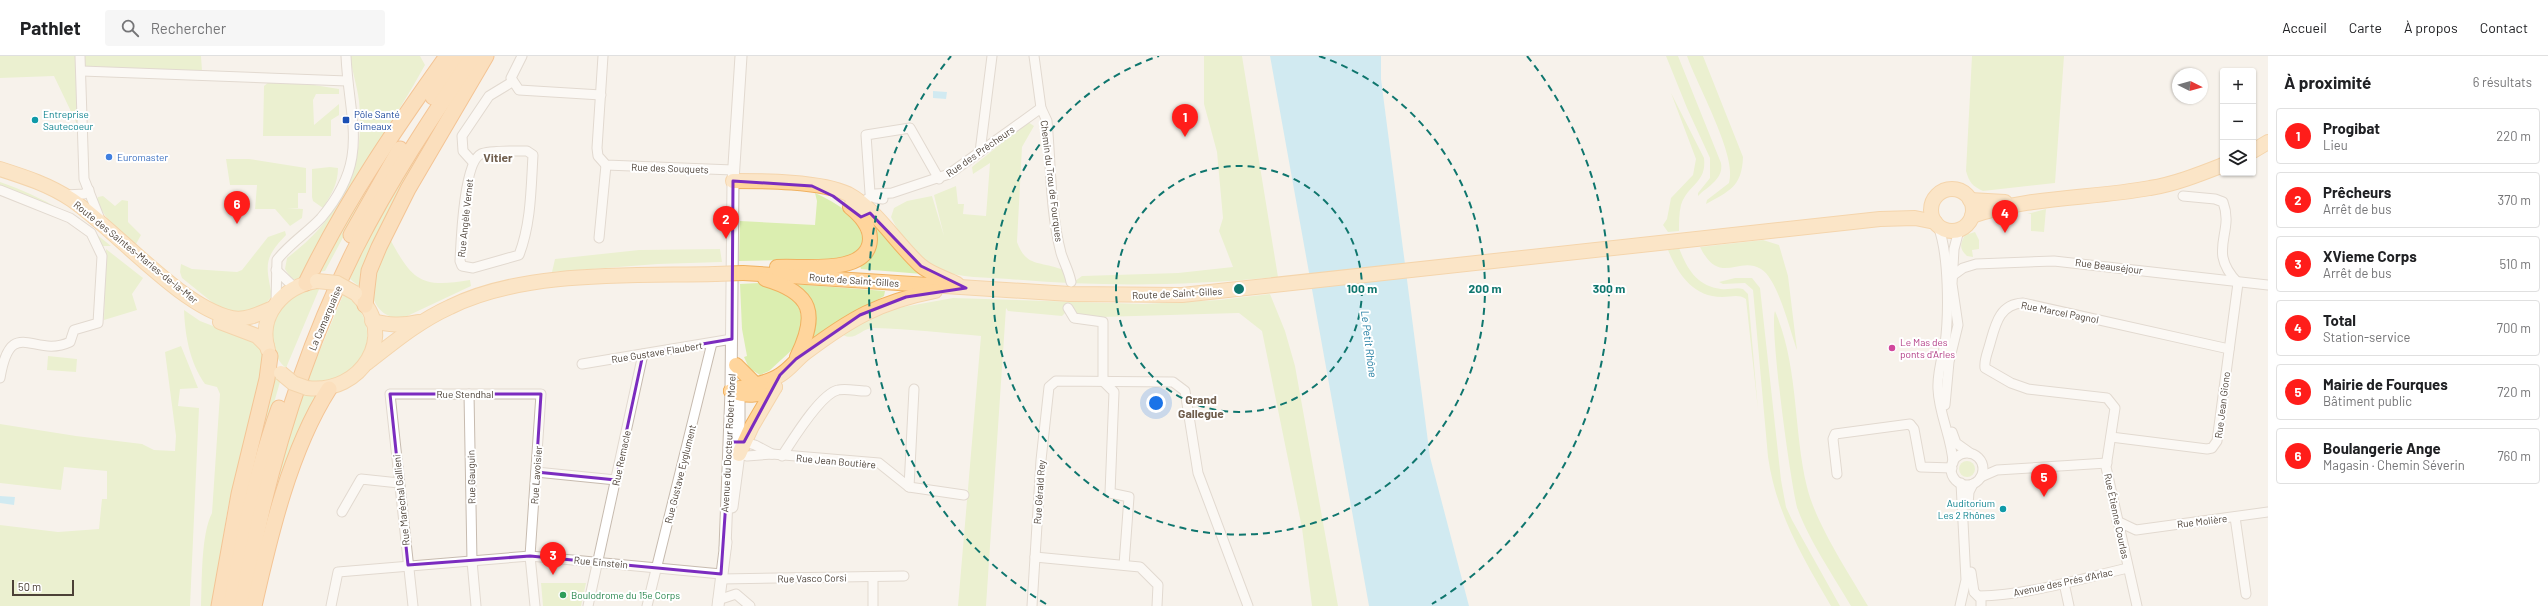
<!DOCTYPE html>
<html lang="fr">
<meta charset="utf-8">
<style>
:root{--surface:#fff;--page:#f6f6f6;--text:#202124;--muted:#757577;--line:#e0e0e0;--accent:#ff1d1a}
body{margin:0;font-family:Barlow,sans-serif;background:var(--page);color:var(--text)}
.controls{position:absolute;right:12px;top:12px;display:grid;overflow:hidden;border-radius:4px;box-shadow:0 1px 3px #0004}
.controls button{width:36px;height:36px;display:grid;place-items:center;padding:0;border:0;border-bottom:1px solid var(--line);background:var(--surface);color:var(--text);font:20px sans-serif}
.compass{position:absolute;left:2172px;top:12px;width:36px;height:36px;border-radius:50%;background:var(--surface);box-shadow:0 1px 3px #0004;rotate:95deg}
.scale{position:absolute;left:12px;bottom:10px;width:62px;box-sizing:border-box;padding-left:4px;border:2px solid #4c4137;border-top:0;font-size:11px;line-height:14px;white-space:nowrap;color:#4c4137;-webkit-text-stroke:3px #fff;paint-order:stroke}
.you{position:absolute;left:1156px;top:347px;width:14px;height:14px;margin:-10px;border:3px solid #fff;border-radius:50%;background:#1a73e8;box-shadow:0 0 0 6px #1a73e833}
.badge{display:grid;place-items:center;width:26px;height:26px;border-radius:50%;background:var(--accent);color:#fff;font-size:13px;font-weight:700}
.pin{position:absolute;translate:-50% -33px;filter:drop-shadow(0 1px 2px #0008)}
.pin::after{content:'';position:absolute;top:21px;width:14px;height:12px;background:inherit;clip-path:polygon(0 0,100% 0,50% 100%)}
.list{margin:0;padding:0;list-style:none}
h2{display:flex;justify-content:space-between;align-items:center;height:52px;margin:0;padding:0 16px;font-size:17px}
h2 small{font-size:13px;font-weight:400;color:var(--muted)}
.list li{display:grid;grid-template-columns:26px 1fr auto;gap:12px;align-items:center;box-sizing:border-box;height:56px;margin:0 8px 8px;padding:0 8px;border:1px solid var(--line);border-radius:4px}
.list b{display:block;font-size:15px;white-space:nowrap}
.list p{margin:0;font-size:13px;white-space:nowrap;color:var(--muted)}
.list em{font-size:13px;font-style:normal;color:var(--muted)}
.icon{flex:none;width:22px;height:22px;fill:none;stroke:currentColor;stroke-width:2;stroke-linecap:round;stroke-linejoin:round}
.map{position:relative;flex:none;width:2268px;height:550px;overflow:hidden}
header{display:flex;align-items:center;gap:24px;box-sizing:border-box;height:56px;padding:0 20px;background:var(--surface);border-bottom:1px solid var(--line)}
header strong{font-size:19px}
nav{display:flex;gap:22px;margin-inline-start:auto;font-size:14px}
.search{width:280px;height:36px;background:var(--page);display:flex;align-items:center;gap:10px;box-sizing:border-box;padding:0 14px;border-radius:4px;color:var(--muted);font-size:15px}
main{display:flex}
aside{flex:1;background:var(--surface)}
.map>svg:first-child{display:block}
.green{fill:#dbeeb0}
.water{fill:#a3e1f8}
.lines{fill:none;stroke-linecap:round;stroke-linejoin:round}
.minor-casing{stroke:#c7bbaf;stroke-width:11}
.tertiary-casing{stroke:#c7bbaf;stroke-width:13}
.primary-casing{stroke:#f0b160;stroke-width:16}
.trunk-casing{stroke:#ee8d2e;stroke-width:17}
.minor{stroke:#fff;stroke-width:9}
.tertiary{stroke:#fff;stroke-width:11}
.primary{stroke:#ffd59c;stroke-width:14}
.trunk{stroke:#ffc885;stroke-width:15}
.primary-bridge-casing{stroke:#f0b160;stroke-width:16;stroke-linecap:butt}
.primary-bridge{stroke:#ffd59c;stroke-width:14}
.marked{fill:none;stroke:#7b2cbf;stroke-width:3;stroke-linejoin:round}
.ring{fill:none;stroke:#0f766e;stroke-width:2;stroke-dasharray:7 5}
.culture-dot{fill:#0f9aa8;stroke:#fff;stroke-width:1.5}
.transit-dot{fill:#1a4fb4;stroke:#fff;stroke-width:1.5}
.shop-dot{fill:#3f7fe0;stroke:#fff;stroke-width:1.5}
.hotel-dot{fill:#d1479c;stroke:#fff;stroke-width:1.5}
.leisure-dot{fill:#2e9e5b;stroke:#fff;stroke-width:1.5}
.labels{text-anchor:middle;stroke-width:4;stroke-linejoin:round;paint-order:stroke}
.culture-label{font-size:10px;fill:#0d838f;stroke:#fff;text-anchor:start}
.transit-label{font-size:10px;fill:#164399;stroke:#fff;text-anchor:start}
.street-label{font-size:10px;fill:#4c4137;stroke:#fff}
.shop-label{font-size:10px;fill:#366cbe;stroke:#fff;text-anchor:start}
.hotel-label{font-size:10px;fill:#b23c85;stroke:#fff;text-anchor:start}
.leisure-label{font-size:10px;fill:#27864d;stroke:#fff;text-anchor:start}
.water-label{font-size:11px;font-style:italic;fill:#1f7ca1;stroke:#fff}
.quarter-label{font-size:12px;font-weight:bold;fill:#705e4d;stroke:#fff}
.centre{fill:#0f766e;stroke:#fff;stroke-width:2}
.ring-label{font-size:12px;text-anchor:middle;font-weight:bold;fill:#0f766e;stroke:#fff;stroke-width:4;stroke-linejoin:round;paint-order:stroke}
</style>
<header>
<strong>Pathlet</strong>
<div class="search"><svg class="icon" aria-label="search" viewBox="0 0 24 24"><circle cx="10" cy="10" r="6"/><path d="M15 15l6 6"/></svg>Rechercher</div>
<nav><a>Accueil</a><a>Carte</a><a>À propos</a><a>Contact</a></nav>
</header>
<main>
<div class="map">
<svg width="2268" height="550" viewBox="0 0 2268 550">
<rect width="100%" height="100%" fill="#f7f2eb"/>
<g class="green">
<polygon points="0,0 76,0 78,17 77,68 54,20 0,22"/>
<polygon points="84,0 201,0 202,15 85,10"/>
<path d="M 350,0 L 420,0 L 425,9 C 394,66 354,119 325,178 C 318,193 311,215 296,224 L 291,222 L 285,213 L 287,202 C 340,162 366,111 359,45 C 357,29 352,15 350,0 Z"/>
<path d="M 1204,0 L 1242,0 L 1278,221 C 1185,230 1102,231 1009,223 C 987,221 959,223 940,213 C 917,201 902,184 891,161 L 894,152 L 907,145 L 932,140 L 944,180 L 934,139 L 956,130 L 958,148 L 964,148 L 963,158 L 986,160 L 990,107 L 973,118 L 972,111 L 1028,66 L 1034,70 L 1022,91 L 1017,186 C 1026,211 1039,205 1061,213 C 1066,215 1071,222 1075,225 L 1082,220 L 1178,217 L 1233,211 L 1219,175 L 1223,162 L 1217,96 L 1204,48 Z"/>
<path d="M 1666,0 L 1678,0 L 1721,107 C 1724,123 1708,130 1698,140 L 1698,137 L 1710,122 L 1710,102 L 1687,52 Z"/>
<path d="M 1687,0 L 1703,0 L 1743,101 C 1742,131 1729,135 1706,148 L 1707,144 L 1729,127 C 1738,101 1697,29 1687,0 Z"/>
<path d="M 1972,0 L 2064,0 L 2055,127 L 1983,135 C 1972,130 1969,126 1966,115 Z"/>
<polygon points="269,26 314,29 339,33 339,38 316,38 313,44 314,69 339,48 339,59 331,64 331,80 263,80 264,30"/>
<path d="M 1671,37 L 1704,102 C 1707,127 1688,128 1681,149 C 1679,157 1679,167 1679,175 L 1668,176 L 1663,169 L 1667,163 L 1671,142 L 1693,119 L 1696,103 Z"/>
<path d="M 454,39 L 360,231 L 350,223 C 378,158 417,98 454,39 Z"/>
<polygon points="400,79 375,122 325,215 313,217"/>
<polygon points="226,103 249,103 306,112 306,137 298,137 298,152 287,152 303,153 302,162 290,170 275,153 255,153 257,129 230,129"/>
<path d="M 330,111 L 338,112 C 338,128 331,139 323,152 L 313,145 L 312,141 L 312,113 Z"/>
<path d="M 0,126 C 45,142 75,160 111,190 L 102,190 L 90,176 L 0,131 Z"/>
<path d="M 815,137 C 840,149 869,164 861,196 L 847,203 L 739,205 L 740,165 L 815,169 L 817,145 Z"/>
<polygon points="103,140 115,150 122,144 128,145 128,166 141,179 136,188 108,164 96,145 98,141"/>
<polygon points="2046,153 2044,176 2031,175 2031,158 2027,158"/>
<polygon points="874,170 877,170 922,218 861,213 860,210 868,203"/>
<path d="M 285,175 L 286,179 C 263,203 266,209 272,240 L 261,253 L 246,256 L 223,255 L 182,222 L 180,216 L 181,208 L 192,213 L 237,216 L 242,214 L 268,181 Z"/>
<path d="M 1975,176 L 1979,184 L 1979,193 L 1972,194 L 1973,201 L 1967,200 C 1959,193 1960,188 1965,179 Z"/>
<path d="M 390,183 C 413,226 422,232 470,224 L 471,230 L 403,262 C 380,264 367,242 373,220 C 376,208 385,195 390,183 Z"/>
<path d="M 1763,184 L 1779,189 L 1788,220 L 1797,294 C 1790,275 1778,223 1761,213 C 1738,199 1720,231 1700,191 Z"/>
<path d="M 1679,192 C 1687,213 1697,230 1721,233 C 1729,234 1736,231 1743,233 L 1748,238 L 1758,354 L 1746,243 C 1738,238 1732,241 1722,241 C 1693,241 1678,218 1668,194 Z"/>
<polygon points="106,193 143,222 132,238 137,254 104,264"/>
<polygon points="720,193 722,206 658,208 552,216 555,203 639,194"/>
<path d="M 1735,222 L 1752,222 L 1760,232 L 1781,424 L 1786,451 L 1792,464 L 1840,550 L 1831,550 C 1803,502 1776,457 1768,401 L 1753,234 L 1745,227 L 1723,228 L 1719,226 Z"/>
<polygon points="758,227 784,234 797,246 803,265 803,274 794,292 769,315 760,319 749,312 744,301 747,300 742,273 740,228"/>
<polygon points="794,228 885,235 884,240 836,267 808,292 812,280"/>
<path d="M 320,231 L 286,312 C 260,289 272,245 304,233 C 309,232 315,232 320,231 Z"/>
<path d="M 344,237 C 391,273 361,336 307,325 Z"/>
<path d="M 1270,238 L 1285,275 L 1295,310 L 1338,550 L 1312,550 L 1302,472 L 1262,275 L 1239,257 L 1101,261 L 1066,256 L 1062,260 L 1008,255 L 1006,252 L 986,550 L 958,550 L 981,280 C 946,277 910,273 874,272 C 862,271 856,286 843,279 L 848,273 L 892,253 L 953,242 L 1143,248 L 1219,244 Z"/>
<path d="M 184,254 L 200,265 L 257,287 L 264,302 L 259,336 L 228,451 L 212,550 L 201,550 C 202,525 201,478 212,457 L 220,338 L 217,331 L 205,328 C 190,307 185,280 184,254 Z"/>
<path d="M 1775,255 C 1799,311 1793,372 1807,431 C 1816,468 1848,516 1868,550 L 1851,550 C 1834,521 1809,484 1798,454 C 1791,433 1769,268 1775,255 Z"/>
<polygon points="181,290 198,332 180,333 178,350 199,352 190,550 0,550 0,469 58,476 99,473 102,443 107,443 107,415 64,411 61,434 0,427 0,368 76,380 142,388 154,394 175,395 176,380 165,296"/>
<polygon points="48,300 77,303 76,316 47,314"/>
<polygon points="274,318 280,326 229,502"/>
<polygon points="302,338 318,339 256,508 268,448"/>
<circle cx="1967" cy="413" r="8"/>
<polygon points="541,527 586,527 581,550 543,550"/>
</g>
<g class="water">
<polygon points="1270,0 1381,0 1381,23 1430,401 1469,550 1369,550"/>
<polygon points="933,35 947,36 946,43 933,42"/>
<polygon points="0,440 15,441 14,449 0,447"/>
</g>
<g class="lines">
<g class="minor-casing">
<g id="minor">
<polyline points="80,0 84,123 99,161"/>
<polyline points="522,0 511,22 519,34 601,39"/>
<polyline points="603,0 597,92 598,100 606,109 733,114"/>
<path d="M 1034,0 L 1041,52 L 1047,65 C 1051,108 1050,155 1061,197 C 1064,207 1069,215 1071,226"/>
<polyline points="82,15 347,25"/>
<path d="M 527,95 L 533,99 C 531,133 531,168 519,199 L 473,212 L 462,210 L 460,205 C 461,185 464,106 481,98 C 489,94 517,95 527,95 Z"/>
<polyline points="980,96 992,0"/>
<polyline points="472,105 463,95 462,80 489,40 512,26"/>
<path d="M 0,134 L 70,162 L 91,177 L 102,200 L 98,267 L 74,274 L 70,286 C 34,303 11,258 0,322"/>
<polyline points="66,139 84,138 89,134"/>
<polyline points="883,143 875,142 870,137 866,79 910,72 939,123"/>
<polyline points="863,153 867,143 875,138 892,137 949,118 1041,52"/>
<path d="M 1938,170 C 1949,198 1949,258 1945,288 C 1942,302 1937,318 1938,333 C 1939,359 1952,382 1953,407"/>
<polyline points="599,182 606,109"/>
<polyline points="276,214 294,231"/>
<polyline points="1952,220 1963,212 1976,208 2054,205 2268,229"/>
<path d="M 276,246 L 277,204 C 289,188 307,177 321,162 C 371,103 349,67 346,0"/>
<polyline points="1068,252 1074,262 1103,266 1103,325 1114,336 1110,437 1129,441 1124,509"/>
<polyline points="582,308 732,283"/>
<polyline points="469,338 472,505 476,550"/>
<polyline points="1945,349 1949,306 1958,269 1952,228 1954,193 1959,174"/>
<polyline points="1952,376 1956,387 1970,397"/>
<path d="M 2111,381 L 2207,393 L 2212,392 L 2217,385 L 2238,227 C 2206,194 2235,178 2223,146 L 2215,143 L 2183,140"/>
<polyline points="740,385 755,389 772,398"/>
<polyline points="736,396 747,400 772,398 879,407 909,431 964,439"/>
<circle cx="1967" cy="413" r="16"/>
<path d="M 782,400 C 792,385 820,338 838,334 C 846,332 857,335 866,335"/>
<polyline points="536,416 616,424"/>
<polyline points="1837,418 1833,383 1835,378 1910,368 1914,373 1921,411 1952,412"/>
<polyline points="1981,421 1997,414 2107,407"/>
<polyline points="909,431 914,333"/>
<polyline points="1968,449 1969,436 1973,428"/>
<polyline points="342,456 361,423 399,427"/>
<polyline points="2235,461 2246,538"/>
<polyline points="2117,465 2136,474 2268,456"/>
<polyline points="1035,501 1140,511 1158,529 1157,550"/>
<polyline points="1971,516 1974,536"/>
<polyline points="873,521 873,550"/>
<polyline points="721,523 904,520"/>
<polyline points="2064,527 2069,550"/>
<polyline points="1975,537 1981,543 1981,550"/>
<path d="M 1979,540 C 2029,539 2079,523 2128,512"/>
<polyline points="718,544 736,538 750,550"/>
<polyline points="331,550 338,516 530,500 721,518"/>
<polyline points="413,550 390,338 541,338 530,500 535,550"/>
<polyline points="588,550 643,298"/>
<polyline points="647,550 712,287"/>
<polyline points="1032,550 1041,404 1049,331 1056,325 1173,326 1185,335 1198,417 1248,550"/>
<polyline points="1960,550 1966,524 1961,427"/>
<path d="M 2137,550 L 2106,411 L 2115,352 L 2107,342 L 2028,333 L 2011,327 L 1985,312 C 1984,305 1987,298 1989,291 C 1995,271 1998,248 2023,247 L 2229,293"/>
</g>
</g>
<g class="tertiary-casing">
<g id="tertiary">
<polyline points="732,451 739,398 739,331"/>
<polyline points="725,492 731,335 733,125 741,0"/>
<polyline points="718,550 726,486"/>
</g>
</g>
<g class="primary-casing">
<g id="primary">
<polyline points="2253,95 2268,86"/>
<path d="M 0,113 C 25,121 50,129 72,144 C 117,175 181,251 232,262 C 246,265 261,257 273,252"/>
<path d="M 733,125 C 763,125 821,125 848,138 C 876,153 896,187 920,209 C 930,218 945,222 957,228"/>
<circle cx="1952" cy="154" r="21"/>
<polyline points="1970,144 2005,146"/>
<path d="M 1972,160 C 2030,140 2090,143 2150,132 C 2175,128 2200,118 2223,109"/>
<path d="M 777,211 C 802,209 869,220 870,183 C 870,169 860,159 850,151"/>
<polyline points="743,217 1070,238 1182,239 1880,163 1915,162 1935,166"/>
<path d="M 765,223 C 813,237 818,258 797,301"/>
<path d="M 372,265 C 389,269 401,270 418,266"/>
<polyline points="220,266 257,280 267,290"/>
<path d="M 268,294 C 257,259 284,230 317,225"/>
<path d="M 367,307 C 394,286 419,265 450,251 C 524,214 633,220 715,218"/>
<polyline points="736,309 755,328"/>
<path d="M 307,332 C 361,339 399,279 358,240"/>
<path d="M 731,335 C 747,329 766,329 780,319 C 789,314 796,304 805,297 C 850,263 879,246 935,235"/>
<path d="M 731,335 C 748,341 760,340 775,331"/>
<polyline points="739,398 752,370 775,331"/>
</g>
</g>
<g class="trunk-casing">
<g id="trunk">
<polyline points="433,41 460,0"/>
<polyline points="351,179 400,93"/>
<path d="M 306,227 C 345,146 395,73 447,0"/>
<polyline points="365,249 369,215 379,191 408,133 486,0"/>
<polyline points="219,550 239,438 267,323 270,300"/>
<path d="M 231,550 C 243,483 256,416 279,352"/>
<path d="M 242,550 C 264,426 299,304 356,191 C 390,124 431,62 473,0"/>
<path d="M 254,550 C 270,479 290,394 329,333"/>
</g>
</g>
<use href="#minor" class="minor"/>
<use href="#tertiary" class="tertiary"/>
<use href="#primary" class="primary"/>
<use href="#trunk" class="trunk"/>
<g class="primary-bridge-casing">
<g id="primary-bridge">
<polyline points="715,218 743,217"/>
<polyline points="317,225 337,227 355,237"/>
<polyline points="281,317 293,327 307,332"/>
</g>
</g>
<use href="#primary-bridge" class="primary-bridge"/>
</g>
<path d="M0 0H2268V550H0ZM 733,125 L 812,130 L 833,140 L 861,161 L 870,157 L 921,210 L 966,232 L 906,241 L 860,259 L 796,303 L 780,319 L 744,386 L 730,386 L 721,518 L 530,500 L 408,509 L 390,338 L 541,338 L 536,416 L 616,424 L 643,298 L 732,283 Z" fill="#f7f2eb" fill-opacity=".55" fill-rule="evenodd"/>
<path class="marked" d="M 733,125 L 812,130 L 833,140 L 861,161 L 870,157 L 921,210 L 966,232 L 906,241 L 860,259 L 796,303 L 780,319 L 744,386 L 730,386 L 721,518 L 530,500 L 408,509 L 390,338 L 541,338 L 536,416 L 616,424 L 643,298 L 732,283 Z"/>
<g class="ring">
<circle cx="1239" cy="233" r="123"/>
<path d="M1319 0A246 246 0 1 1 1159 0"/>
<path d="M1046 548A370 370 0 0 1 951 0M1527 0A370 370 0 0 1 1432 548"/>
</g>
<g class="culture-dot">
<circle cx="35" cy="64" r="4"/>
<circle cx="2003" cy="453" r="4"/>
</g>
<rect class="transit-dot" x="342" y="60" width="8" height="8" rx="2"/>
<circle class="shop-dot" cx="109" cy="101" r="4"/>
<circle class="hotel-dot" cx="1892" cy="292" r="4"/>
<circle class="leisure-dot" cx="563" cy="539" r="4"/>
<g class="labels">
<g class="culture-label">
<text x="43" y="62">Entreprise<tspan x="43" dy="12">Sautecoeur</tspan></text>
<text x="1995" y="451" text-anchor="end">Auditorium<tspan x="1995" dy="12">Les 2 Rhônes</tspan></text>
</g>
<g class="transit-label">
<text x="354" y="62">Pôle Santé<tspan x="354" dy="12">Gimeaux</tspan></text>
</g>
<g class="street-label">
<text transform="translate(980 95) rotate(-35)" y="4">Rue des Prêcheurs</text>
<text transform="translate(670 112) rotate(2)" y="4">Rue des Souquets</text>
<text transform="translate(1052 125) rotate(83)" y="4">Chemin du Trou de Fourques</text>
<text transform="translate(465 162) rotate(-84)" y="4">Rue Angèle Vernet</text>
<text transform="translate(136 196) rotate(39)" y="4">Route des Saintes-Maries-de-la-Mer</text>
<text transform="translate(2109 210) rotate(7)" y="4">Rue Beauséjour</text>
<text transform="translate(854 224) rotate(4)" y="4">Route de Saint-Gilles</text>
<text transform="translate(1177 237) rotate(-3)" y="4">Route de Saint-Gilles</text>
<text transform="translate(2060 256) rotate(11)" y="4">Rue Marcel Pagnol</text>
<text transform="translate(325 262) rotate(-67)" y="4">La Camarguaise</text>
<text transform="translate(657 296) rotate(-9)" y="4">Rue Gustave Flaubert</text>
<text x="465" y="342">Rue Stendhal</text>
<text transform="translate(2222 349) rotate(-83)" y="4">Rue Jean Giono</text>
<text transform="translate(728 387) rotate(-87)" y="4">Avenue du Docteur Robert Morel</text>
<text transform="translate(621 402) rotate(-78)" y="4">Rue Remacle</text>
<text transform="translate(836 405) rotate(5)" y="4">Rue Jean Boutière</text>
<text transform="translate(680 418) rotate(-76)" y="4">Rue Gustave Eyglument</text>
<text transform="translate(536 419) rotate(-86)" y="4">Rue Lavoisier</text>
<text transform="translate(471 421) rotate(-91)" y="4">Rue Gauguin</text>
<text transform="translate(1039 436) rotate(-86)" y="4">Rue Gérald Rey</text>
<text transform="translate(401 444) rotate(-96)" y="4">Rue Maréchal Gallieni</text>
<text transform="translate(2117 460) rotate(78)" y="4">Rue Étienne Courlas</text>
<text transform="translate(2202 465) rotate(-7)" y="4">Rue Molière</text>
<text transform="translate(601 506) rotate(5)" y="4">Rue Einstein</text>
<text transform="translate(812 522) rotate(-1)" y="4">Rue Vasco Corsi</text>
<text transform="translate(2063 526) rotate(-12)" y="4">Avenue des Prés d'Arlac</text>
</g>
<g class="shop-label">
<text x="117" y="105">Euromaster</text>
</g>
<g class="hotel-label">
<text x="1900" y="290">Le Mas des<tspan x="1900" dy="12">ponts d'Arles</tspan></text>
</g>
<g class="leisure-label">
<text x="571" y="543">Boulodrome du 15e Corps</text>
</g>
<g class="water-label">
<text transform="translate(1369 288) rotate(83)" y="4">Le Petit Rhône</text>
</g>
<g class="quarter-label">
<text x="498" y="106">Vitier</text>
<text x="1201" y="348">Grand<tspan x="1201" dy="14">Gallegue</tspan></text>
</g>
</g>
<circle cx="1239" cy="233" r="6" class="centre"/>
<g class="ring-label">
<text x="1362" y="237">100 m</text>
<text x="1485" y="237">200 m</text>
<text x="1609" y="237">300 m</text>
</g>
</svg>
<div class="controls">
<button>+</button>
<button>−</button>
<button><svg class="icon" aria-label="layers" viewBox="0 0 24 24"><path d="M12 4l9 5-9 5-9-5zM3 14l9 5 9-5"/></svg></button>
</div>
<svg class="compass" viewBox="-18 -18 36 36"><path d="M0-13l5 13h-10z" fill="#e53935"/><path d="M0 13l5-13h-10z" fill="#757577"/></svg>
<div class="scale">50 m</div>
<div class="you"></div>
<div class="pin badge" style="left:1185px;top:81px">1</div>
<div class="pin badge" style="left:726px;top:183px">2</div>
<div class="pin badge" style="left:553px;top:519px">3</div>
<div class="pin badge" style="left:2005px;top:177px">4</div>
<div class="pin badge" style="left:2044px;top:441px">5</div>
<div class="pin badge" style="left:237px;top:168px">6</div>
</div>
<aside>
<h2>À proximité<small>6 résultats</small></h2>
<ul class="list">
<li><span class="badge">1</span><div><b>Progibat</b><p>Lieu</p></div><em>220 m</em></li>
<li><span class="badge">2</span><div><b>Prêcheurs</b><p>Arrêt de bus</p></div><em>370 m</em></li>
<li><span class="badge">3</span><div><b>XVieme Corps</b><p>Arrêt de bus</p></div><em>510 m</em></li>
<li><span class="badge">4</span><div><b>Total</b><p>Station-service</p></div><em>700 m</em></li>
<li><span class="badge">5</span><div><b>Mairie de Fourques</b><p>Bâtiment public</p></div><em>720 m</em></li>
<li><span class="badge">6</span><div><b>Boulangerie Ange</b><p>Magasin · Chemin Séverin</p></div><em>760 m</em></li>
</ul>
</aside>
</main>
